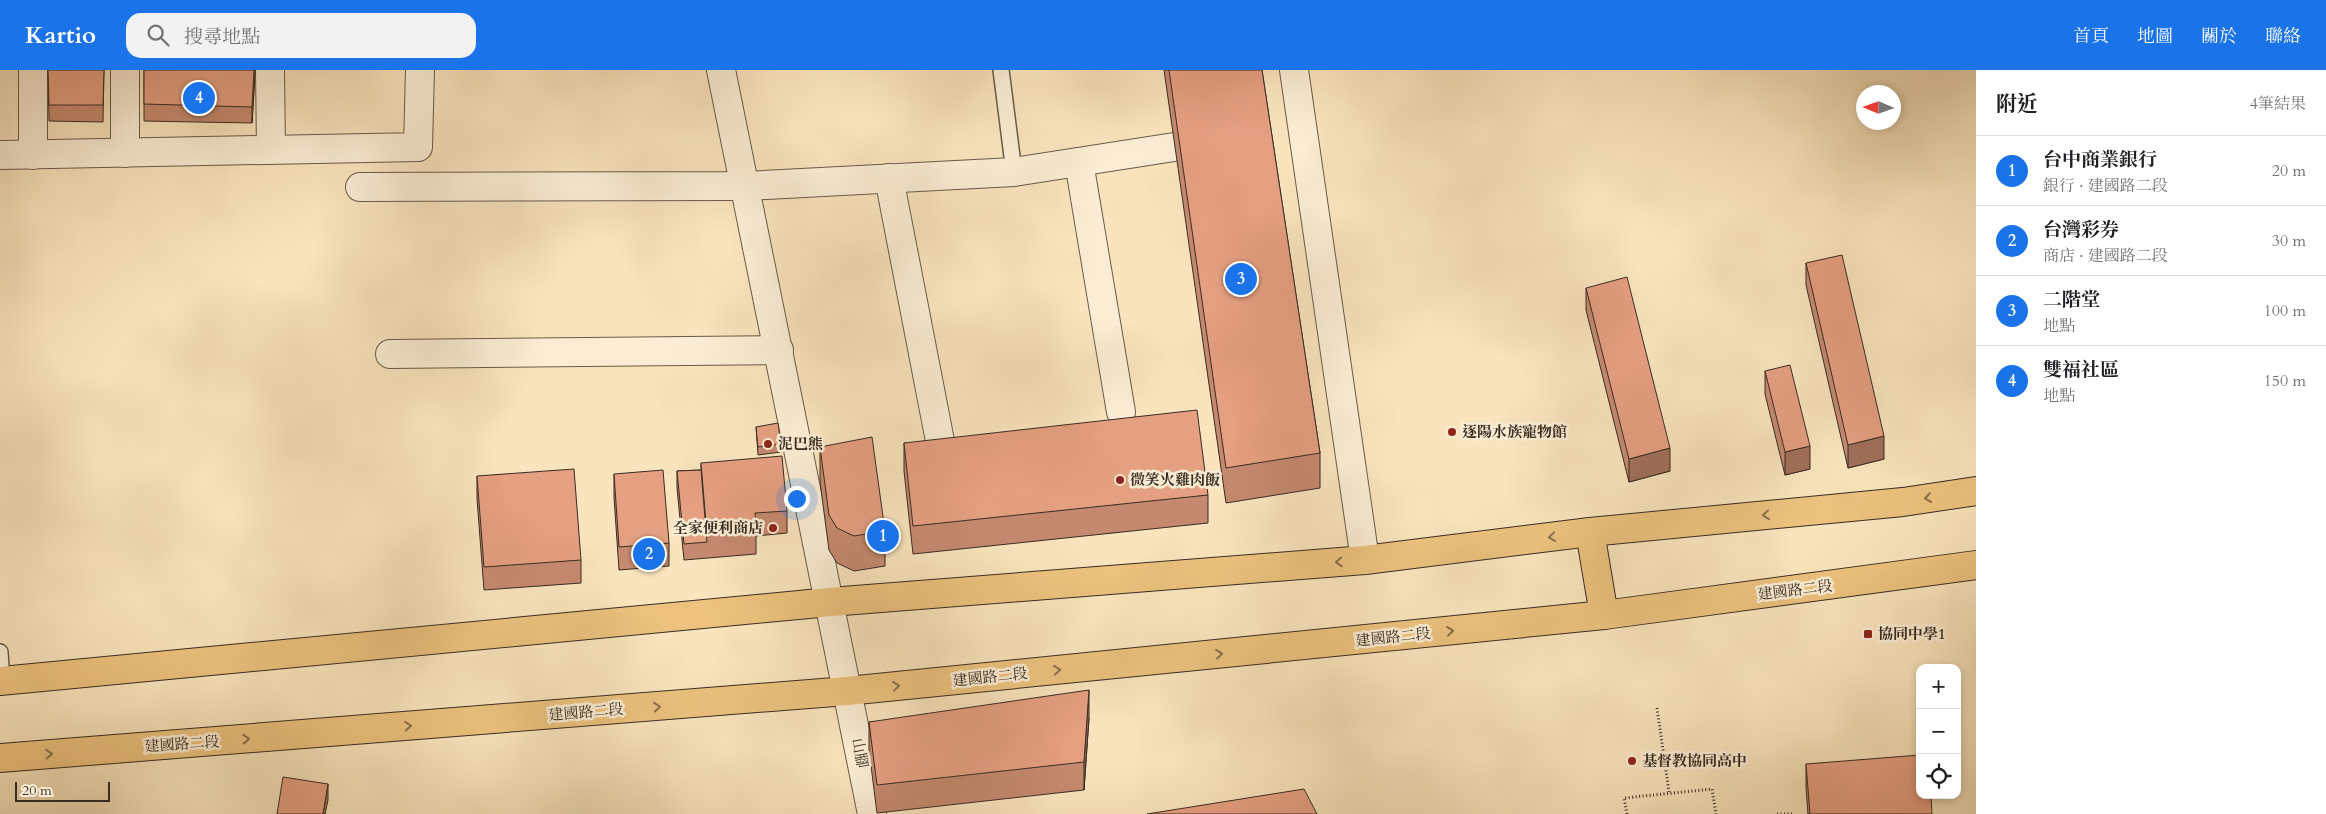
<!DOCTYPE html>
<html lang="zh-TW">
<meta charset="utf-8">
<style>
:root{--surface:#fff;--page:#f2f2f2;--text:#202124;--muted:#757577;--line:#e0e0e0;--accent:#1a73e8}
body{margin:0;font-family:Cardo,"Noto Serif TC",serif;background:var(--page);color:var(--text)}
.controls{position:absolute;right:15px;bottom:15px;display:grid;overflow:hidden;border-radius:10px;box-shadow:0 2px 8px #0003}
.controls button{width:45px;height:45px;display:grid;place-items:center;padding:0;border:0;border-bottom:1px solid var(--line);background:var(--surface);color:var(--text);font:25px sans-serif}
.compass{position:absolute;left:1856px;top:15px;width:45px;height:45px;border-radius:50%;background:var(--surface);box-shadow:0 2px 8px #0003;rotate:272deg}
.scale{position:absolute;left:15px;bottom:12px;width:95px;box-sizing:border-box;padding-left:5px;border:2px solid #382d21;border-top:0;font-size:14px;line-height:18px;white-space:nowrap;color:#382d21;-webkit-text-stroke:4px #fbedd4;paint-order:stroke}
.you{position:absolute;left:796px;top:428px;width:18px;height:18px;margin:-12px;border:4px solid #fff;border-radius:50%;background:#1a73e8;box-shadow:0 0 0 8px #1a73e833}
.badge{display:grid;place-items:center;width:32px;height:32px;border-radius:50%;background:var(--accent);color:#fff;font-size:16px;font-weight:700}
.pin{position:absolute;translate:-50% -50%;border:2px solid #fff;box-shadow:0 1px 5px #0006}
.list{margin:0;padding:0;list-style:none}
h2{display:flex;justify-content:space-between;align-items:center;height:65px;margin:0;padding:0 20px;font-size:21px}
h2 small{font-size:16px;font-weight:400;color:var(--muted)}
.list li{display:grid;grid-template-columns:32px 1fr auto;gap:15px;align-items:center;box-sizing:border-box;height:70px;padding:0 20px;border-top:1px solid var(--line)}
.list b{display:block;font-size:19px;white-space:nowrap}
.list p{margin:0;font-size:16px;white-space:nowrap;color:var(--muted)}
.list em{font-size:16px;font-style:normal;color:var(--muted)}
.icon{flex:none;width:28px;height:28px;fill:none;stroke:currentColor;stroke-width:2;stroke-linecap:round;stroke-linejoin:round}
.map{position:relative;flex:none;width:1976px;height:744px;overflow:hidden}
header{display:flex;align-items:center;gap:30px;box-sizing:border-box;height:70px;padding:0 25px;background:var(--accent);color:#fff}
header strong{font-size:24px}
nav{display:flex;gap:28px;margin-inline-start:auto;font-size:18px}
.search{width:350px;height:45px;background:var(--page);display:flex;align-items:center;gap:12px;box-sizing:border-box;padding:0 18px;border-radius:15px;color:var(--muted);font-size:19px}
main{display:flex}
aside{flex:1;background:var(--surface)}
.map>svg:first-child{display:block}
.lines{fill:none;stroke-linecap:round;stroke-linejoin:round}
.service-casing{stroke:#685b48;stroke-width:18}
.minor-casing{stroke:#685b48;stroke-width:30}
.tertiary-casing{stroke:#685b48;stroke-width:30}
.primary-casing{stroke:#382d21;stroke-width:30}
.path{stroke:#382d21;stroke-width:3;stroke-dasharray:1 2.5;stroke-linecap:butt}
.service{stroke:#fbedd4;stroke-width:15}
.minor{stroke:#fbedd4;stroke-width:28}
.tertiary{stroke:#fbedd4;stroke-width:28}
.primary{stroke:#ecc27e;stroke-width:28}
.wall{fill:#c5896f;stroke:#382d21}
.shaded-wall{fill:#a06f5a;stroke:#382d21}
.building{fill:#e59f81;stroke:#382d21}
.oneway{stroke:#89704b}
.poi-dot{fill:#8f2418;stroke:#fbedd4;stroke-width:2}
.labels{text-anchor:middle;stroke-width:5;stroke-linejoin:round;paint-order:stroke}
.poi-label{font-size:15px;font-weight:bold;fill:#382d21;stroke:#fbedd4;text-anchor:start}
.street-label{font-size:15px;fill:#382d21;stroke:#fbedd4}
</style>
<header>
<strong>Kartio</strong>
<div class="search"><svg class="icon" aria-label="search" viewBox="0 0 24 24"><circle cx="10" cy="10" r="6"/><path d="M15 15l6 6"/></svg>搜尋地點</div>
<nav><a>首頁</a><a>地圖</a><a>關於</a><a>聯絡</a></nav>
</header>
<main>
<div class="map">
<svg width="1976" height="744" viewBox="0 0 1976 744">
<rect width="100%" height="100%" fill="#f9e4bd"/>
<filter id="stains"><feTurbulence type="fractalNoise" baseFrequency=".004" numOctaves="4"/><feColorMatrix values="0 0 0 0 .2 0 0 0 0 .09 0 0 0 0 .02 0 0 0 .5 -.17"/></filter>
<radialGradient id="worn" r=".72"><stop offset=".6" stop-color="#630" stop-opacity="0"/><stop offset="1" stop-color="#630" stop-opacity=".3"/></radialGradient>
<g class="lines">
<g class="service-casing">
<g id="service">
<polyline points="1001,0 1014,102"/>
<polyline points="0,582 2,611"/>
</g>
</g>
<g class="minor-casing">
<g id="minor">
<polyline points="33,0 33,85"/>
<polyline points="125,0 125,83"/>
<polyline points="270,0 271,79"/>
<polyline points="1294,0 1365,490"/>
<polyline points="0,85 418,77 420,0"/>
<polyline points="1079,92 1121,342"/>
<polyline points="889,108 940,371"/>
<polyline points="360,117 745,116 1014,102 1187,75"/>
<polyline points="390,284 779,280"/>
</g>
</g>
<g class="tertiary-casing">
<polyline id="tertiary" points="721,0 872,744"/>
</g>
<g class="primary-casing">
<g id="primary">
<polyline points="1590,462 1604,545"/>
<polyline points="0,611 830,532 1365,490 1590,462 1903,432 1976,421"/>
<polyline points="0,688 847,621 1604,545 1976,495"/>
</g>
</g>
<g class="path">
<polyline points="1657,638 1669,722"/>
<polyline points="1627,744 1624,728 1712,719 1716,744"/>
<polyline points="1777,744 1792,744"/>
</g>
<use href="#service" class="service"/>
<use href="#minor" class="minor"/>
<use href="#tertiary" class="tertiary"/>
<use href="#primary" class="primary"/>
</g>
<g class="wall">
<polygon points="48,0 104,0 103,52 49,51"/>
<polygon points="144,0 255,0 252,53 144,51"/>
<polygon points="1164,0 1262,0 1320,383 1320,418 1226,433"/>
<polygon points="1806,193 1884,389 1848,398 1806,215"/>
<polygon points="1586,218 1670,401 1629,412 1586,240"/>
<polygon points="1765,301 1810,399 1785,405 1765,324"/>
<polygon points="756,357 781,374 781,382 758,385"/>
<polygon points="904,373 1208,425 1208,453 913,484 904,401"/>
<polygon points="820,377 885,461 885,496 854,501 837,493 829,480 820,412"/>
<polygon points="701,393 787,441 787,463 756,466 756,484 684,490 677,418 677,401 701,400"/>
<polygon points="614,404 669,473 669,496 619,500 614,427"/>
<polygon points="477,406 581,490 581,513 484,520 477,429"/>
<polygon points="1089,648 1084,720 877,743 869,680 869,652"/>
<polygon points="1806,694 1932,744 1808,744 1806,717"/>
</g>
<g class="shaded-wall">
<polygon points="254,0 255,0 255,6 252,53 252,37"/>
<polygon points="1884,366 1884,389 1848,398 1848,375"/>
<polygon points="1810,376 1810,399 1785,405 1785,382"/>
<polygon points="1670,378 1670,401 1629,412 1629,389"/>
<polygon points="1089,620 1089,648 1084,720 1084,692"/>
<polygon points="328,714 328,730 325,744 323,744"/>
</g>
<g class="building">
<polygon points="48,0 104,0 103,35 49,35"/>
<polygon points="144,0 254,0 252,37 144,34"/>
<polygon points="1169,0 1262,0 1320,383 1226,398"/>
<polygon points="1842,185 1884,366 1848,375 1806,193"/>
<polygon points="1627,207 1670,378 1629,389 1586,218"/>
<polygon points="1790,295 1810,376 1785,382 1765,301"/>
<polygon points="1197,340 1208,425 913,456 904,373"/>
<polygon points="778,353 781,374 758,377 756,357"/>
<polygon points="872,367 885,461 854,466 837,458 829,445 820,377"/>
<polygon points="782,386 787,441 755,443 756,461 707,465 701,393"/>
<polygon points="574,399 581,490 484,497 477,406"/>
<polygon points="663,400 669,473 619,477 614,404"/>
<polygon points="701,400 707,472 684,474 677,401"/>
<polygon points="1089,620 1084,692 877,715 869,652"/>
<polygon points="1920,685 1920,725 1931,725 1932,744 1810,744 1806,694"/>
<polygon points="283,707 328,714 323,744 277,744"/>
<polygon points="1304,719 1317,744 1147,744"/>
</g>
<defs><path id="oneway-chevron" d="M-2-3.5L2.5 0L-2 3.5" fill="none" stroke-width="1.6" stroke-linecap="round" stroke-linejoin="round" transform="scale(1.25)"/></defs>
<g class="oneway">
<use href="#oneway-chevron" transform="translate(1928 428) rotate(171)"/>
<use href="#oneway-chevron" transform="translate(1766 445) rotate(174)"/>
<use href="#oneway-chevron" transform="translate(1552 467) rotate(173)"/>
<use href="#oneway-chevron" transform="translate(1339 492) rotate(176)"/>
<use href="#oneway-chevron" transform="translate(1450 561) rotate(-6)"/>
<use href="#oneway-chevron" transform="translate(1219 584) rotate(-6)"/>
<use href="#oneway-chevron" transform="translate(1057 600) rotate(-6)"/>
<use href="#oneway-chevron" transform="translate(896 616) rotate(-6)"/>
<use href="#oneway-chevron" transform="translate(657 637) rotate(-5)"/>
<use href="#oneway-chevron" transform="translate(408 656) rotate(-4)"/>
<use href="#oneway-chevron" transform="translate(246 669) rotate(-4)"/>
<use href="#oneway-chevron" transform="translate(49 684) rotate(-4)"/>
</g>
<g class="poi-dot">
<circle cx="1452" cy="362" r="5"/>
<circle cx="768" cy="374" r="5"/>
<circle cx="1120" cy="410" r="5"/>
<circle cx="773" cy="458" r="5"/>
<rect x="1863" y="559" width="10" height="10" rx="2.5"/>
<circle cx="1632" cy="691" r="5"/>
</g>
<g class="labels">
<g class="poi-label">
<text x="1462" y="367">逐陽水族寵物館</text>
<text x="778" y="379">泥巴熊</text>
<text x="1130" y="415">微笑火雞肉飯</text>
<text x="763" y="463" text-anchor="end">全家便利商店</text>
<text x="1878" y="569">協同中學1</text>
<text x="1642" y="696">基督教協同高中</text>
</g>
<g class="street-label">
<text transform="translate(1795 520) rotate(-7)" y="5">建國路二段</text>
<text transform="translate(1393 567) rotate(-6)" y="5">建國路二段</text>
<text transform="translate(990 607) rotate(-6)" y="5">建國路二段</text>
<text transform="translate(586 642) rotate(-5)" y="5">建國路二段</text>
<text transform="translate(182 674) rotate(-4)" y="5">建國路二段</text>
<text transform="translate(860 683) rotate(79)" y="5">山腳</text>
</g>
</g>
<rect width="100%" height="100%" filter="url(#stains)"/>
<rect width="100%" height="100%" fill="url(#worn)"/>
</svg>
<div class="controls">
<button>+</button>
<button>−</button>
<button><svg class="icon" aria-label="locate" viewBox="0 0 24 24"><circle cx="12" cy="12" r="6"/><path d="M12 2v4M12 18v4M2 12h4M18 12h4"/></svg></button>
</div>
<svg class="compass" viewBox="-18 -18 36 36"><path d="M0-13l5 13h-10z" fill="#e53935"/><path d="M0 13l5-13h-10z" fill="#757577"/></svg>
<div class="scale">20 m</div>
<div class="you"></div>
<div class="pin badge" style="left:883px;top:466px">1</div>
<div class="pin badge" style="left:649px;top:484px">2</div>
<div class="pin badge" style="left:1241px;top:209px">3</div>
<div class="pin badge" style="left:199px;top:28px">4</div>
</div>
<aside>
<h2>附近<small>4筆結果</small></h2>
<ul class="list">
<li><span class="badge">1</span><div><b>台中商業銀行</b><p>銀行 · 建國路二段</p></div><em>20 m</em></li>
<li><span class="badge">2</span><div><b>台灣彩券</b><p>商店 · 建國路二段</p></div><em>30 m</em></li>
<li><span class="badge">3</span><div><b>二階堂</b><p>地點</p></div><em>100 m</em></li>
<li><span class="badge">4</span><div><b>雙福社區</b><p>地點</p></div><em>150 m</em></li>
</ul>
</aside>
</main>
